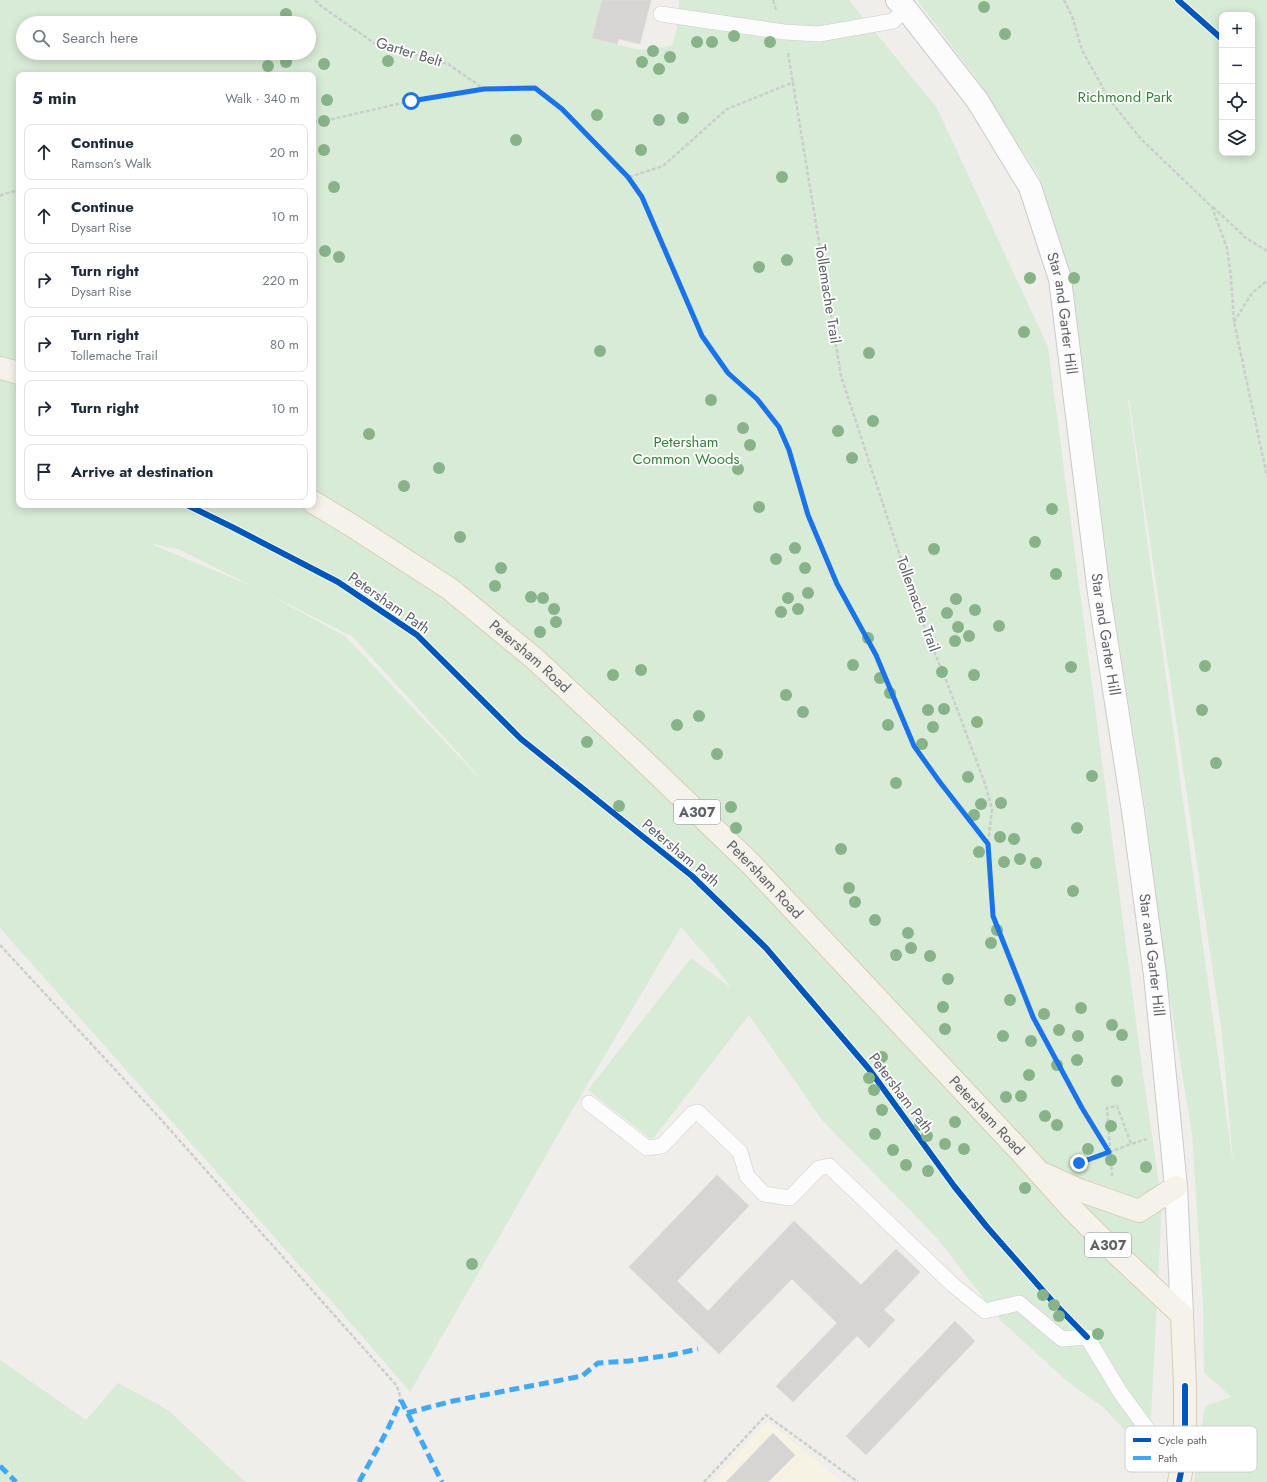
<!DOCTYPE html>
<meta charset="utf-8">
<style>
:root{--surface:#fff;--page:#f6f6f7;--text:#1f2937;--muted:#747a83;--line:#e0e1e3}
body{margin:0;font-family:Jost,sans-serif;background:var(--page);color:var(--text)}
.controls{position:absolute;right:12px;top:12px;display:grid;overflow:hidden;border-radius:8px;box-shadow:0 2px 10px #0003}
.controls button{width:36px;height:36px;display:grid;place-items:center;padding:0;border:0;border-bottom:1px solid var(--line);background:var(--surface);color:var(--text);font:20px sans-serif}
.stop{position:absolute;width:12px;height:12px;margin:-9px;border:3px solid #1a73e8;border-radius:50%;background:#fff}
.stop.end{background:#1a73e8;border-color:#fff;box-shadow:0 1px 4px #0008}
.list{margin:0;padding:0;list-style:none}
h2{display:flex;justify-content:space-between;align-items:center;height:52px;margin:0;padding:0 16px;font-size:17px}
h2 small{font-size:13px;font-weight:400;color:var(--muted)}
.list li{display:grid;grid-template-columns:26px 1fr auto;gap:12px;align-items:center;box-sizing:border-box;height:56px;margin:0 8px 8px;padding:0 8px;border:1px solid var(--line);border-radius:8px}
.list b{display:block;font-size:15px;white-space:nowrap}
.list p{margin:0;font-size:13px;white-space:nowrap;color:var(--muted)}
.list em{font-size:13px;font-style:normal;color:var(--muted)}
.icon{flex:none;width:22px;height:22px;fill:none;stroke:currentColor;stroke-width:2;stroke-linecap:round;stroke-linejoin:round}
.map{position:relative;flex:none;width:1267px;height:1482px;overflow:hidden}
.search{position:absolute;background:var(--surface);box-shadow:0 2px 10px #0003;left:16px;top:16px;width:300px;height:44px;display:flex;align-items:center;gap:10px;box-sizing:border-box;padding:0 14px;border-radius:22px;color:var(--muted);font-size:15px}
.panel{position:absolute;background:var(--surface);box-shadow:0 2px 10px #0003;left:16px;top:72px;width:300px;height:436px;border-radius:8px}
.map>svg:first-child{display:block}
.commercial{fill:#f7f3e4}
.green{fill:#d8ebd6;fill-rule:evenodd}
.building{fill:#d6d5d3;stroke:#deddd9}
.lines{fill:none;stroke-linecap:round;stroke-linejoin:round}
.service-casing{stroke:#cbcccc;stroke-width:16}
.secondary-casing{stroke:#cacacb;stroke-width:24}
.primary-casing{stroke:#d7ceb8;stroke-width:24}
.path{stroke:#cacfcc;stroke-width:2.5;stroke-dasharray:4 2;stroke-linecap:butt}
.service{stroke:#fdfcfc;stroke-width:15}
.secondary{stroke:#fdfcfc;stroke-width:22}
.primary{stroke:#f4f2e9;stroke-width:22}
.quiet{stroke:#3fa9f5;stroke-width:5;stroke-dasharray:10 5;stroke-linecap:butt}
.cycleway-casing{stroke:#fff;stroke-width:8}
.cycleway{stroke:#0057b8;stroke-width:6}
.tree{fill:#88b388}
.route{stroke:#1a73e8;stroke-width:5}
.labels{text-anchor:middle;stroke-width:3.5;stroke-linejoin:round;paint-order:stroke}
.shield{fill:#fff;stroke:#8f9295;stroke-width:1}
.shield-label{font-size:14px;font-weight:bold;fill:#5f6368}
.street-label{font-size:15px;fill:#5f6368;stroke:#fff}
.park-label{font-size:15px;fill:#348238;stroke:#fff}
.key{fill:#fff;stroke:#cfd0d2;stroke-width:1}
.key-label{font-size:11px;fill:#5f6368}
</style>
<div class="map">
<svg width="1267" height="1482" viewBox="0 0 1267 1482">
<rect width="100%" height="100%" fill="#efeeea"/>
<polygon class="commercial" points="768,1421 842,1482 712,1482"/>
<g class="green">
<path d="M 0,0 L 602,0 L 592,38 L 639,50 L 672,46 L 677,28 L 679,0 L 849,0 L 937,108 L 1048,347 L 1141,1060 L 1162,1204 L 1149,1456 L 1103,1407 L 1068,1382 L 1001,1321 L 937,1238 L 822,1120 L 749,1015 L 652,1140 L 588,1090 L 691,958 L 731,988 L 714,965 L 681,927 L 567,1119 L 410,1392 L 363,1337 L 0,928 ZM 23,23 L 309,23 L 309,53 L 23,53 ZM 19,75 L 313,75 L 313,505 L 19,505 ZM 153,544 L 178,549 L 254,587 L 153,545 ZM 262,591 L 353,637 L 461,756 L 485,784 L 345,636 Z"/>
<path d="M 917,0 L 1267,0 L 1267,1482 L 1194,1482 L 1205,1406 L 1232,1397 L 1204,1373 L 1203,1303 L 1192,1134 L 1166,975 L 1145,806 L 1111,591 L 1073,285 L 1039,176 L 977,79 ZM 1222,15 L 1252,15 L 1252,153 L 1222,153 ZM 1129,399 L 1222,1034 L 1233,1164 L 1128,400 Z"/>
<polygon points="0,1360 86,1420 118,1383 168,1410 245,1482 0,1482"/>
</g>
<g class="building">
<polygon points="602,0 651,0 640,44 619,39 617,44 592,38"/>
<polygon points="717,1175 749,1206 677,1281 708,1311 794,1221 861,1285 896,1249 920,1272 884,1310 895,1320 869,1348 857,1336 793,1402 776,1386 837,1323 792,1279 719,1354 629,1267"/>
<polygon points="955,1321 975,1341 866,1455 846,1436"/>
<polygon points="773,1433 795,1455 768,1482 726,1482"/>
</g>
<g class="lines">
<g class="service-casing">
<g id="service">
<polyline points="661,14 784,32 819,34 893,21 906,9"/>
<polyline points="589,1103 647,1148 662,1146 693,1113 698,1112 740,1152 747,1176 764,1194 790,1198 819,1168 829,1166 953,1285 985,1311 1019,1303 1062,1339 1087,1337 1120,1392 1153,1437 1185,1453"/>
</g>
</g>
<g class="secondary-casing">
<g id="secondary">
<path id="s1" d="M 897,0 L 906,9 L 977,100 L 1030,187 L 1060,279 L 1099,593 L 1133,811 L 1155,975 L 1176,1187 L 1182,1315"/>
</g>
</g>
<g class="primary-casing">
<g id="primary">
<polyline points="0,368 19,373"/>
<path id="s2" d="M 313,502 L 351,525 L 450,589 L 535,659 L 643,760 L 751,864 L 1021,1152 L 1072,1209 L 1115,1252 L 1182,1315 L 1185,1386 L 1185,1453 L 1179,1482"/>
<polyline points="1046,1175 1079,1190 1139,1211 1176,1187"/>
</g>
</g>
<g class="path">
<polyline points="315,0 321,6 374,43 448,64 484,89"/>
<polyline points="773,0 776,10"/>
<polyline points="1064,0 1072,16 1082,50 1109,99 1141,139 1212,207 1227,248 1231,277 1234,322 1267,476"/>
<polyline points="788,53 841,376 919,614 953,698 985,784 992,809 988,844 993,916 1033,1017 1082,1108 1109,1152"/>
<polyline points="313,121 324,121 411,101 484,89 535,88 562,109 629,177 642,197 702,337 727,373 757,399 779,427 789,450 808,515 837,584 876,655 915,746 939,781 988,843"/>
<polyline points="629,177 663,166 727,109 794,82"/>
<polyline points="0,196 4,194 19,190"/>
<polyline points="1213,207 1246,238 1267,251"/>
<polyline points="1234,322 1252,293 1267,281"/>
<polyline points="0,945 157,1115 397,1386 401,1400"/>
<polyline points="1081,1163 1131,1144"/>
<polyline points="1112,1176 1107,1108 1117,1106 1131,1144 1147,1139"/>
<polyline points="704,1482 766,1415 858,1482"/>
</g>
<use href="#service" class="service"/>
<use href="#secondary" class="secondary"/>
<use href="#primary" class="primary"/>
<g class="quiet">
<polyline points="401,1400 442,1482"/>
<polyline points="407,1413 453,1401 582,1376 598,1363 629,1361 671,1355 698,1349"/>
<polyline points="0,1466 16,1482"/>
<polyline points="359,1482 387,1431 401,1400"/>
</g>
<g class="cycleway-casing">
<g id="cycleway">
<polyline points="1178,0 1222,39"/>
<polyline points="187,505 232,527 338,582 417,635 521,739 692,876 766,948 869,1069 954,1186 987,1227 1053,1302 1087,1337"/>
<polyline points="1179,1482 1185,1453 1185,1386"/>
</g>
</g>
<use href="#cycleway" class="cycleway"/>
</g>
<g class="tree">
<circle cx="984" cy="7" r="6"/>
<circle cx="286" cy="14" r="6"/>
<circle cx="1005" cy="34" r="6"/>
<circle cx="734" cy="36" r="6"/>
<circle cx="697" cy="42" r="6"/>
<circle cx="712" cy="42" r="6"/>
<circle cx="770" cy="42" r="6"/>
<circle cx="653" cy="51" r="6"/>
<circle cx="670" cy="57" r="6"/>
<circle cx="388" cy="61" r="6"/>
<circle cx="286" cy="62" r="6"/>
<circle cx="642" cy="62" r="6"/>
<circle cx="324" cy="64" r="6"/>
<circle cx="268" cy="66" r="6"/>
<circle cx="659" cy="69" r="6"/>
<circle cx="327" cy="100" r="6"/>
<circle cx="597" cy="115" r="6"/>
<circle cx="683" cy="118" r="6"/>
<circle cx="659" cy="120" r="6"/>
<circle cx="324" cy="121" r="6"/>
<circle cx="516" cy="140" r="6"/>
<circle cx="324" cy="150" r="6"/>
<circle cx="641" cy="150" r="6"/>
<circle cx="782" cy="177" r="6"/>
<circle cx="334" cy="187" r="6"/>
<circle cx="325" cy="251" r="6"/>
<circle cx="339" cy="257" r="6"/>
<circle cx="787" cy="260" r="6"/>
<circle cx="759" cy="267" r="6"/>
<circle cx="1030" cy="278" r="6"/>
<circle cx="1074" cy="278" r="6"/>
<circle cx="1024" cy="332" r="6"/>
<circle cx="600" cy="351" r="6"/>
<circle cx="869" cy="353" r="6"/>
<circle cx="711" cy="400" r="6"/>
<circle cx="873" cy="421" r="6"/>
<circle cx="743" cy="428" r="6"/>
<circle cx="838" cy="431" r="6"/>
<circle cx="369" cy="434" r="6"/>
<circle cx="750" cy="445" r="6"/>
<circle cx="852" cy="458" r="6"/>
<circle cx="439" cy="468" r="6"/>
<circle cx="738" cy="469" r="6"/>
<circle cx="404" cy="486" r="6"/>
<circle cx="759" cy="507" r="6"/>
<circle cx="1052" cy="509" r="6"/>
<circle cx="460" cy="537" r="6"/>
<circle cx="1035" cy="542" r="6"/>
<circle cx="795" cy="548" r="6"/>
<circle cx="934" cy="549" r="6"/>
<circle cx="776" cy="559" r="6"/>
<circle cx="501" cy="568" r="6"/>
<circle cx="805" cy="568" r="6"/>
<circle cx="1056" cy="574" r="6"/>
<circle cx="495" cy="586" r="6"/>
<circle cx="808" cy="593" r="6"/>
<circle cx="531" cy="597" r="6"/>
<circle cx="543" cy="598" r="6"/>
<circle cx="788" cy="598" r="6"/>
<circle cx="956" cy="599" r="6"/>
<circle cx="554" cy="609" r="6"/>
<circle cx="798" cy="609" r="6"/>
<circle cx="975" cy="610" r="6"/>
<circle cx="781" cy="612" r="6"/>
<circle cx="947" cy="613" r="6"/>
<circle cx="556" cy="622" r="6"/>
<circle cx="999" cy="626" r="6"/>
<circle cx="958" cy="627" r="6"/>
<circle cx="540" cy="632" r="6"/>
<circle cx="969" cy="636" r="6"/>
<circle cx="868" cy="638" r="6"/>
<circle cx="955" cy="641" r="6"/>
<circle cx="853" cy="665" r="6"/>
<circle cx="1205" cy="666" r="6"/>
<circle cx="1071" cy="667" r="6"/>
<circle cx="641" cy="670" r="6"/>
<circle cx="942" cy="672" r="6"/>
<circle cx="613" cy="675" r="6"/>
<circle cx="974" cy="675" r="6"/>
<circle cx="880" cy="678" r="6"/>
<circle cx="890" cy="693" r="6"/>
<circle cx="786" cy="695" r="6"/>
<circle cx="944" cy="709" r="6"/>
<circle cx="928" cy="710" r="6"/>
<circle cx="1202" cy="710" r="6"/>
<circle cx="803" cy="712" r="6"/>
<circle cx="699" cy="716" r="6"/>
<circle cx="977" cy="722" r="6"/>
<circle cx="677" cy="725" r="6"/>
<circle cx="888" cy="725" r="6"/>
<circle cx="933" cy="727" r="6"/>
<circle cx="587" cy="742" r="6"/>
<circle cx="922" cy="744" r="6"/>
<circle cx="717" cy="754" r="6"/>
<circle cx="1216" cy="763" r="6"/>
<circle cx="1092" cy="776" r="6"/>
<circle cx="968" cy="777" r="6"/>
<circle cx="896" cy="783" r="6"/>
<circle cx="1001" cy="803" r="6"/>
<circle cx="981" cy="804" r="6"/>
<circle cx="619" cy="806" r="6"/>
<circle cx="731" cy="807" r="6"/>
<circle cx="974" cy="815" r="6"/>
<circle cx="736" cy="828" r="6"/>
<circle cx="1077" cy="828" r="6"/>
<circle cx="1000" cy="837" r="6"/>
<circle cx="1014" cy="839" r="6"/>
<circle cx="841" cy="849" r="6"/>
<circle cx="979" cy="852" r="6"/>
<circle cx="1020" cy="859" r="6"/>
<circle cx="1004" cy="862" r="6"/>
<circle cx="1036" cy="863" r="6"/>
<circle cx="849" cy="888" r="6"/>
<circle cx="1073" cy="891" r="6"/>
<circle cx="855" cy="902" r="6"/>
<circle cx="875" cy="920" r="6"/>
<circle cx="997" cy="930" r="6"/>
<circle cx="908" cy="933" r="6"/>
<circle cx="991" cy="943" r="6"/>
<circle cx="911" cy="948" r="6"/>
<circle cx="896" cy="955" r="6"/>
<circle cx="930" cy="956" r="6"/>
<circle cx="948" cy="979" r="6"/>
<circle cx="1010" cy="1000" r="6"/>
<circle cx="943" cy="1007" r="6"/>
<circle cx="1081" cy="1008" r="6"/>
<circle cx="1044" cy="1014" r="6"/>
<circle cx="1112" cy="1025" r="6"/>
<circle cx="945" cy="1029" r="6"/>
<circle cx="1059" cy="1030" r="6"/>
<circle cx="1122" cy="1035" r="6"/>
<circle cx="1003" cy="1036" r="6"/>
<circle cx="1078" cy="1036" r="6"/>
<circle cx="1031" cy="1041" r="6"/>
<circle cx="882" cy="1057" r="6"/>
<circle cx="1077" cy="1060" r="6"/>
<circle cx="1057" cy="1065" r="6"/>
<circle cx="1029" cy="1075" r="6"/>
<circle cx="869" cy="1078" r="6"/>
<circle cx="1117" cy="1081" r="6"/>
<circle cx="874" cy="1090" r="6"/>
<circle cx="1021" cy="1096" r="6"/>
<circle cx="1006" cy="1097" r="6"/>
<circle cx="882" cy="1110" r="6"/>
<circle cx="1045" cy="1116" r="6"/>
<circle cx="955" cy="1122" r="6"/>
<circle cx="920" cy="1125" r="6"/>
<circle cx="1057" cy="1125" r="6"/>
<circle cx="1111" cy="1126" r="6"/>
<circle cx="875" cy="1134" r="6"/>
<circle cx="927" cy="1136" r="6"/>
<circle cx="945" cy="1144" r="6"/>
<circle cx="964" cy="1149" r="6"/>
<circle cx="1088" cy="1149" r="6"/>
<circle cx="893" cy="1150" r="6"/>
<circle cx="1111" cy="1160" r="6"/>
<circle cx="906" cy="1165" r="6"/>
<circle cx="1146" cy="1167" r="6"/>
<circle cx="928" cy="1171" r="6"/>
<circle cx="1025" cy="1188" r="6"/>
<circle cx="472" cy="1264" r="6"/>
<circle cx="1043" cy="1295" r="6"/>
<circle cx="1054" cy="1305" r="6"/>
<circle cx="1059" cy="1316" r="6"/>
<circle cx="1098" cy="1334" r="6"/>
</g>
<g class="lines">
<polyline class="route" points="411,101 484,89 535,88 562,109 628,177 642,197 702,336 728,373 757,399 779,427 789,450 808,515 837,584 876,655 914,746 939,781 988,844 993,916 1033,1017 1082,1108 1109,1152 1079,1163"/>
</g>
<g class="labels">
<g class="shield">
<rect x="674" y="800" width="46" height="24" rx="3"/>
<rect x="1085" y="1233" width="46" height="24" rx="3"/>
</g>
<g class="shield-label">
<text x="697" y="817">A307</text>
<text x="1108" y="1250">A307</text>
</g>
<g class="street-label">
<text transform="translate(409 52) rotate(17)" y="5">Garter Belt</text>
<text transform="translate(828 294) rotate(81)" y="5">Tollemache Trail</text>
<text dy="5" stroke="none"><textPath href="#s1" startOffset="361">Star and Garter Hill</textPath></text>
<text transform="translate(389 603) rotate(35)" y="5">Petersham Path</text>
<text transform="translate(918 604) rotate(70)" y="5">Tollemache Trail</text>
<text dy="5" stroke="none"><textPath href="#s1" startOffset="685">Star and Garter Hill</textPath></text>
<text dy="5" stroke="none"><textPath href="#s2" startOffset="267">Petersham Road</textPath></text>
<text transform="translate(681 853) rotate(40)" y="5">Petersham Path</text>
<text dy="5" stroke="none"><textPath href="#s2" startOffset="591">Petersham Road</textPath></text>
<text dy="5" stroke="none"><textPath href="#s1" startOffset="1009">Star and Garter Hill</textPath></text>
<text transform="translate(901 1093) rotate(53)" y="5">Petersham Path</text>
<text dy="5" stroke="none"><textPath href="#s2" startOffset="915">Petersham Road</textPath></text>
</g>
<g class="park-label">
<text x="1125" y="102">Richmond Park</text>
<text x="686" y="447">Petersham<tspan x="686" dy="17">Common Woods</tspan></text>
</g>
</g>
<rect x="1125" y="1426" width="132" height="46" rx="6" class="key"/>
<rect x="1133" y="1438" width="18" height="4" fill="#0057b8"/>
<rect x="1133" y="1456" width="18" height="4" fill="#3fa9f5"/>
<g class="key-label">
<text x="1158" y="1444">Cycle path</text>
<text x="1158" y="1462">Path</text>
</g>
</svg>
<div class="controls">
<button>+</button>
<button>−</button>
<button><svg class="icon" aria-label="locate" viewBox="0 0 24 24"><circle cx="12" cy="12" r="6"/><path d="M12 2v4M12 18v4M2 12h4M18 12h4"/></svg></button>
<button><svg class="icon" aria-label="layers" viewBox="0 0 24 24"><path d="M12 4l9 5-9 5-9-5zM3 14l9 5 9-5"/></svg></button>
</div>
<div class="stop" style="left:411px;top:101px"></div>
<div class="stop end" style="left:1079px;top:1163px"></div>
<div class="search"><svg class="icon" aria-label="search" viewBox="0 0 24 24"><circle cx="10" cy="10" r="6"/><path d="M15 15l6 6"/></svg>Search here</div>
<section class="panel">
<h2>5 min<small>Walk · 340 m</small></h2>
<ul class="list">
<li><svg class="icon" aria-label="ahead" viewBox="0 0 24 24"><path d="M12 20V5M6 11l6-6 6 6"/></svg><div><b>Continue</b><p>Ramson’s Walk</p></div><em>20 m</em></li>
<li><svg class="icon" aria-label="ahead" viewBox="0 0 24 24"><path d="M12 20V5M6 11l6-6 6 6"/></svg><div><b>Continue</b><p>Dysart Rise</p></div><em>10 m</em></li>
<li><svg class="icon" aria-label="right" viewBox="0 0 24 24"><path d="M7 20v-9h11M14 6l5 5-5 5"/></svg><div><b>Turn right</b><p>Dysart Rise</p></div><em>220 m</em></li>
<li><svg class="icon" aria-label="right" viewBox="0 0 24 24"><path d="M7 20v-9h11M14 6l5 5-5 5"/></svg><div><b>Turn right</b><p>Tollemache Trail</p></div><em>80 m</em></li>
<li><svg class="icon" aria-label="right" viewBox="0 0 24 24"><path d="M7 20v-9h11M14 6l5 5-5 5"/></svg><div><b>Turn right</b></div><em>10 m</em></li>
<li><svg class="icon" aria-label="arrive" viewBox="0 0 24 24"><path d="M6 21V4h12l-3 4 3 4H6"/></svg><div><b>Arrive at destination</b></div></li>
</ul>
</section>
</div>
